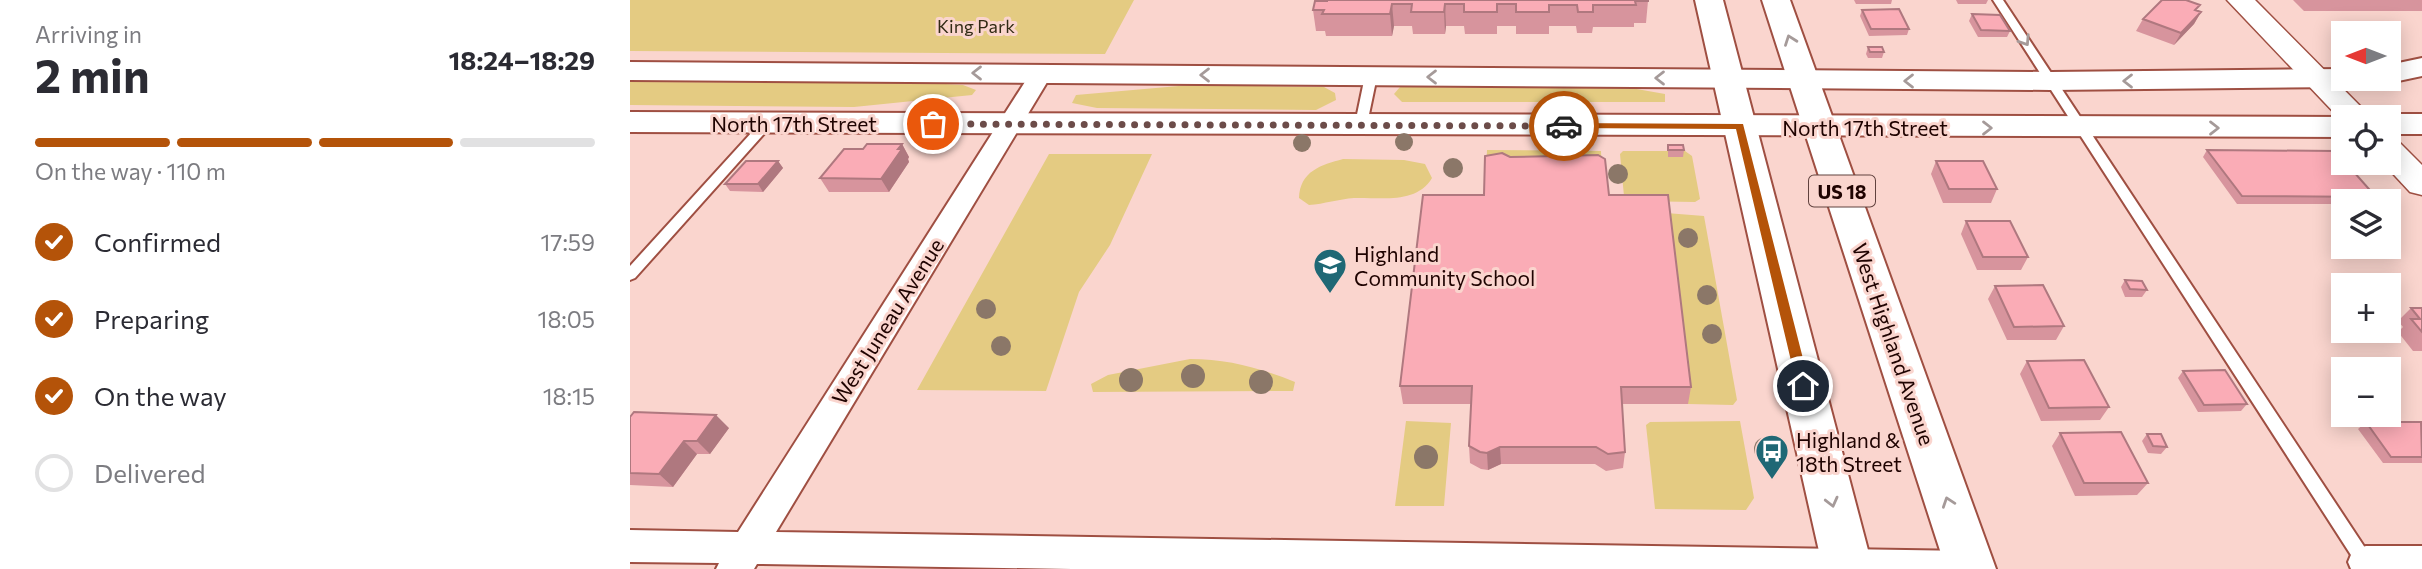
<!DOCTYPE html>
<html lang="en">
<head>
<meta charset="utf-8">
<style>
  :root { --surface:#fff; --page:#f2f2f3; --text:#2b2b33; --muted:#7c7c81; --line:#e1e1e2; --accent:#b45309 }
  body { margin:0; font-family:Commissioner,sans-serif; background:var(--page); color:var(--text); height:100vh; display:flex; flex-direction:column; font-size:26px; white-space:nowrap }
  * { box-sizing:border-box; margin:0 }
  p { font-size:23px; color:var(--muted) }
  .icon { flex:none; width:38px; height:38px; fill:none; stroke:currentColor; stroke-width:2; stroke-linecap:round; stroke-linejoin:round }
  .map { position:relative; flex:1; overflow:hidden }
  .panel { display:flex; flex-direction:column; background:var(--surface); width:630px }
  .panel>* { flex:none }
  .needle { width:46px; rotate:270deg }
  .buttons { position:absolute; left:1701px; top:21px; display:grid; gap:14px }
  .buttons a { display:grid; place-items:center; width:70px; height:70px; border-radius:0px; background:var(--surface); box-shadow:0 4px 18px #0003; font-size:35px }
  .pin { position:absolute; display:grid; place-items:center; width:60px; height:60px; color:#fff; margin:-30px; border:4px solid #fff; border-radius:50%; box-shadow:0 2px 7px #0007 }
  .courier { position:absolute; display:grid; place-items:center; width:70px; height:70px; margin:-35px; border:5px solid #b45309; border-radius:50%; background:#fff; color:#222; box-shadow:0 2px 9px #0007 }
  .head em { font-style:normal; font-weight:700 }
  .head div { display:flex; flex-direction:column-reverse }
  .head { display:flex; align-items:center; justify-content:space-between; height:119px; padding:0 35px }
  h1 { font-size:46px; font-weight:700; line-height:52px }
  .bar { display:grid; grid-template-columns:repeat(4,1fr); gap:10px 7px; align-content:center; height:84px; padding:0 35px }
  .bar i { height:9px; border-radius:5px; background:var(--line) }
  .bar .selected { background:var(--accent) }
  .bar p { grid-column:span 4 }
  ol { padding:0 35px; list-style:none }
  li { display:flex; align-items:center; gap:21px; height:77px }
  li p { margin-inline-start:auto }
  li .icon { padding:7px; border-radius:50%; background:var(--accent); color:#fff; stroke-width:4 }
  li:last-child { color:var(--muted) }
  li i { width:38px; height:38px; border:4px solid var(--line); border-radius:50% }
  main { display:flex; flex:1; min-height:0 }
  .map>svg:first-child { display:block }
</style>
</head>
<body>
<main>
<section class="panel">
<div class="head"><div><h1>2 min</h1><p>Arriving in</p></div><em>18:24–18:29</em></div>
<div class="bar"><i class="selected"></i><i class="selected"></i><i class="selected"></i><i></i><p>On the way · 110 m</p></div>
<ol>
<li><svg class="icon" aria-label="check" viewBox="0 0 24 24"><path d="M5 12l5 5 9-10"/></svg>Confirmed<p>17:59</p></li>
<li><svg class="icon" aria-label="check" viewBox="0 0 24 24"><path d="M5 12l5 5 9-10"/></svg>Preparing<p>18:05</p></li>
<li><svg class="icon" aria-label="check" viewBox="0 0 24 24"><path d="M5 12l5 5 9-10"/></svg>On the way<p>18:15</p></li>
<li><i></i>Delivered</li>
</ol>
</section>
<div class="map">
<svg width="1792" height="569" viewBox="0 0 1792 569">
  <rect width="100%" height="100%" fill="#fad5ce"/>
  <path fill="#e4cb82" d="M 0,0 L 504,0 L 475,54 L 0,51 Z
    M 0,82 L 298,83 L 333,85 L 346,90 L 342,95 L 224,107 L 0,105 Z
    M 560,85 L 694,87 L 705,93 L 706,100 L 686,110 L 467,108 L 442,103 L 446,95 Z
    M 770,87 L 1001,88 L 1035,94 L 1035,102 L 772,102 L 764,94 Z
    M 857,150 L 971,151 L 972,174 L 856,174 Z
    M 993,151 L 1055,151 L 1062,156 L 1070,199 L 1065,202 L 1001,201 L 994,196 L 990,154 Z
    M 419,154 L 522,154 L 480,245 L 449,292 L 416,391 L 287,390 Z
    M 713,159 L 774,160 L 795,164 L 802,178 C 786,205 749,197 724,198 C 709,199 694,204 679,205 L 669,198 C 670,171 691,165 713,159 Z
    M 1036,213 L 1074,216 L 1107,400 L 1103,405 L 1058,404 Z
    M 560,359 C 598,359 630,368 665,382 L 663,391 L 463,392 L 461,384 L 478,375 Z
    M 776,421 L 821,423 L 814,506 L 765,506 Z
    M 1110,421 L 1124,498 L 1116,510 L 1025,509 L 1016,425 L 1020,422 Z"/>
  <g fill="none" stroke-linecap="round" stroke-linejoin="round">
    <defs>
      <path id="service" d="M 1363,0 L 1373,0 L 1749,569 L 1730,569 Z
        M 741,73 L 747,76 L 737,124 L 731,128 L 725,124 L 735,76 Z
        M 137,119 L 143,123 L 141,126 L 5,278 L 0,280 L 0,266 L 133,120 Z"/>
      <path id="minor" d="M 411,67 L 422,74 L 146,532 L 1340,551 L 1353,555 L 1357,569 L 442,569 L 127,564 L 124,569 L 86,569 L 89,563 L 0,562 L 0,530 L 108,532 L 400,74 Z
        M 1736,546 L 1792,546 L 1792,569 L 1721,569 L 1718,562 L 1723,550 Z"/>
      <path id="tertiary" d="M 1597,0 L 1625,0 L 1741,117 L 1713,117 L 1713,122 Z
        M 1759,140 L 1770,143 L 1792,165 L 1792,195 L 1780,192 L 1753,163 L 1759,163 Z"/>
      <path id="secondary" d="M 1792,58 L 1792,76 L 1759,83 L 1747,79 L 1759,79 L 1759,65 Z
        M 0,62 L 1421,72 L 1713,69 L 1713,79 L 1728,79 L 1724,85 L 1713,87 L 1421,90 L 0,80 Z
        M 0,112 L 1713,117 L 1714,117 L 1713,137 L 0,132 Z
        M 1759,114 L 1792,114 L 1792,134 L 1759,134 L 1759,117 L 1747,117 Z"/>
      <path id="primary" d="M 1065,0 L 1093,0 L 1243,569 L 1193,569 Z
        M 1132,0 L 1160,0 L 1366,569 L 1316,569 Z"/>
    </defs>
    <use href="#service" stroke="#9f4f42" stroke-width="4"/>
    <use href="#minor" stroke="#9f4f42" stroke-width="4"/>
    <use href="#tertiary" stroke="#9f4f42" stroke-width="3"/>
    <use href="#secondary" stroke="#9f4f42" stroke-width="4"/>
    <use href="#primary" stroke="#9f4f42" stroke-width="4"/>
    <use href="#service" fill="#fff" fill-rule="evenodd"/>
    <use href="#minor" fill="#fff" fill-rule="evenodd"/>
    <use href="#tertiary" fill="#fff" fill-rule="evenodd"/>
    <use href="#secondary" fill="#fff" fill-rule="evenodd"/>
    <use href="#primary" fill="#fff" fill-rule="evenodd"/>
  </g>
  <g fill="#8b7768">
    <circle cx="774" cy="142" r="9"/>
    <circle cx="672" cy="143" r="9"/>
    <circle cx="823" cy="168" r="10"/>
    <circle cx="988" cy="174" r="10"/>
    <circle cx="1058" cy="238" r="10"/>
    <circle cx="1077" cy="295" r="10"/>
    <circle cx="356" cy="309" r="10"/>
    <circle cx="1082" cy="334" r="10"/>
    <circle cx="371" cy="346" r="10"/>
    <circle cx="563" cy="376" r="12"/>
    <circle cx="501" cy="380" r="12"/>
    <circle cx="631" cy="382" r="12"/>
    <circle cx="1136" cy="449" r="12"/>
    <circle cx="796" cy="457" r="12"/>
  </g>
  <path fill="#d7949d" d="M 692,0 L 1018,0 L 1018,1 L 1016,23 L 1004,23 L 1004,27 L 963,27 L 962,33 L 947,33 L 946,26 L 919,26 L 919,34 L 886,34 L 886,26 L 867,26 L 867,34 L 835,34 L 834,26 L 816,26 L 815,34 L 783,34 L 782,26 L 764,26 L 762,36 L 696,36 L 695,31 L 686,31 L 683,10 L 692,1 Z
    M 1224,0 L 1262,0 L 1261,4 L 1226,4 Z
    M 1326,0 L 1358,0 L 1356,4 L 1328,4 Z
    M 1663,0 L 1792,0 L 1792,11 L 1674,11 Z
    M 1232,10 L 1279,29 L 1277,35 L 1239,36 L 1230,16 Z
    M 1567,10 L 1571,12 L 1564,24 L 1544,45 L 1506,31 L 1513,19 Z
    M 1342,14 L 1380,31 L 1377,37 L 1348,37 L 1339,21 Z
    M 1238,47 L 1254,52 L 1252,58 L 1238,58 L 1236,54 Z
    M 272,144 L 279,157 L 278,159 L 279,162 L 259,192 L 199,192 L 190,178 L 233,149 Z
    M 1038,145 L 1054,150 L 1053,157 L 1038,157 Z
    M 1577,150 L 1746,197 L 1743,201 L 1713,201 L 1713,204 L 1607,204 L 1573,157 Z
    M 880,157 L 979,195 L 1061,387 L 1058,404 L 992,404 L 995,452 L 993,468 L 976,471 L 965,464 L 871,464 L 858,470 L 851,469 L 840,463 L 839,446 L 841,404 L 773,404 L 770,386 L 854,195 Z
    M 148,161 L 153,168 L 133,192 L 100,191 L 95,184 Z
    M 1306,161 L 1367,189 L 1361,203 L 1313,203 L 1301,174 Z
    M 1336,221 L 1398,257 L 1391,270 L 1347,270 L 1331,234 Z
    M 1495,280 L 1517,290 L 1512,297 L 1495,297 L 1491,287 Z
    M 1365,286 L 1434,326 L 1426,340 L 1377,340 L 1358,299 Z
    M 1781,308 L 1792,308 L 1792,351 L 1783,351 L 1768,332 L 1773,327 L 1768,321 Z
    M 1397,361 L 1479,407 L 1470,420 L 1411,421 L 1390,374 Z
    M 1553,371 L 1617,404 L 1611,411 L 1568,412 L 1548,378 Z
    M 0,417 L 99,428 L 80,454 L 67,454 L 43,487 L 0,485 Z
    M 1736,422 L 1792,423 L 1792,463 L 1753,463 L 1728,429 Z
    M 1430,433 L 1518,483 L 1507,495 L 1445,496 L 1422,446 Z
    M 1517,434 L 1537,447 L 1531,454 L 1518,453 L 1512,441 Z"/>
  <path fill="#af787f" d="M 762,4 L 764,26 L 762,36 L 760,14 Z
    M 815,4 L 816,26 L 815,34 L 814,12 Z
    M 1571,12 L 1564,24 L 1544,45 L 1551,33 Z
    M 272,144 L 279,157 L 278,159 L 279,162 L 259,192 L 251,179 Z
    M 148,161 L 153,168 L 133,192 L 128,184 Z
    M 86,415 L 99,428 L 80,454 L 67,441 Z
    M 54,441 L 67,454 L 43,487 L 29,474 Z
    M 870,447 L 871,464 L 858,470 L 857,453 Z"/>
  <path fill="#faacb6" stroke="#af787f" stroke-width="2" d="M 697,0 L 1018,0 L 1018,1 L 1005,1 L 1006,5 L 963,5 L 963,12 L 948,12 L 947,5 L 919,5 L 919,12 L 886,12 L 886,4 L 867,4 L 867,12 L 834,12 L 834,4 L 815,4 L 814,12 L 781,12 L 782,4 L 762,4 L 760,14 L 692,14 L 694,10 L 683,10 L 685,1 L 697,1 Z
    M 1532,0 L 1556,0 L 1570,5 L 1565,10 L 1571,12 L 1551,33 L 1513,19 Z
    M 1269,9 L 1279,29 L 1241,29 L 1232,10 Z
    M 1342,14 L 1370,15 L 1380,31 L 1351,30 Z
    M 1238,47 L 1252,47 L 1254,52 L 1240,52 Z
    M 237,144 L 272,144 L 268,149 L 272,149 L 251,179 L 190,178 L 214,149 L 233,149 Z
    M 1038,145 L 1053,145 L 1054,150 L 1038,150 Z
    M 1577,150 L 1705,151 L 1713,160 L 1713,163 L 1716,163 L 1746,197 L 1612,196 Z
    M 872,153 L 880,157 L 968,155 L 975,159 L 979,195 L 1038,195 L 1061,387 L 991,387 L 995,452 L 978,454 L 966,447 L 870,447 L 857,453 L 850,452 L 839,446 L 842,386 L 770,386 L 793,195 L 854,195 L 855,156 Z
    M 116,161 L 148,161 L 128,184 L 95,184 Z
    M 1306,161 L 1353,161 L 1367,189 L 1319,189 Z
    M 1336,221 L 1380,221 L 1398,257 L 1353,257 Z
    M 1495,280 L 1512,281 L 1517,290 L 1500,289 Z
    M 1413,285 L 1434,326 L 1384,327 L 1365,286 Z
    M 1781,308 L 1792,308 L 1792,332 L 1781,319 L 1790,319 Z
    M 1454,360 L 1479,407 L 1419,408 L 1397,361 Z
    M 1595,370 L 1617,404 L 1574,405 L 1553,371 Z
    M 4,412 L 86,415 L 67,441 L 54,441 L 29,474 L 0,473 L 0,417 Z
    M 1736,422 L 1791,422 L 1792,457 L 1761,457 Z
    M 1491,432 L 1518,483 L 1454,483 L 1430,433 Z
    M 1517,434 L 1531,434 L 1537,447 L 1523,446 Z"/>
  <defs><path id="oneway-chevron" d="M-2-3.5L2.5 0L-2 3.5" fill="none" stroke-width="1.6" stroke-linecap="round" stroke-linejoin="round" transform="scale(1.75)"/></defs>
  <g stroke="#a59a99">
    <use href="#oneway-chevron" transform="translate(1160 40) rotate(-110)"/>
    <use href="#oneway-chevron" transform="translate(1395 41) rotate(57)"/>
    <use href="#oneway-chevron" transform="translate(347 73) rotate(-180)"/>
    <use href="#oneway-chevron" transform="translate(575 75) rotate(-180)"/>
    <use href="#oneway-chevron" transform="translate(802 77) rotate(-180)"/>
    <use href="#oneway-chevron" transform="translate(1030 78) rotate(-180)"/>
    <use href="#oneway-chevron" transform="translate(1279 81) rotate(-180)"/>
    <use href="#oneway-chevron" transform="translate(1498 81) rotate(180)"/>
    <use href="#oneway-chevron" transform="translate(1357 128)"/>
    <use href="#oneway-chevron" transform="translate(1584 128)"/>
    <use href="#oneway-chevron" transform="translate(1202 502) rotate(76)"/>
    <use href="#oneway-chevron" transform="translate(1318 502) rotate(-109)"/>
  </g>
  <path fill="#b45309" d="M 931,123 L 1113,124 L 1180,386 L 1178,390 L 1173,391 L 1167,386 L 1106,129 L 934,128 Z"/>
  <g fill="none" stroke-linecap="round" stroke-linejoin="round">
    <path stroke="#6c4c49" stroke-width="7" stroke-dasharray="0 12.6" d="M 303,124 L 934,126"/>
  </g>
  <defs>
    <symbol id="school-pin" viewBox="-11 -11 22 30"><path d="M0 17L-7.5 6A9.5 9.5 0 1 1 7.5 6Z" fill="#1f6875" stroke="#fad5ce"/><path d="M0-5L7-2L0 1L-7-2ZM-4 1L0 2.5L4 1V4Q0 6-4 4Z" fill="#fff"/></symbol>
    <symbol id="bus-pin" viewBox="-11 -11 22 30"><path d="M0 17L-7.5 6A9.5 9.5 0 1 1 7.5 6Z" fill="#1f6875" stroke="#fad5ce"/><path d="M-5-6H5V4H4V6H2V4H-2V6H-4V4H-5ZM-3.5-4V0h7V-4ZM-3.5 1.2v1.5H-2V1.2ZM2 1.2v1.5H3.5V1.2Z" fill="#fff"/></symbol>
  </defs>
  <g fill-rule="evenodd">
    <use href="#school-pin" x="681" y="246" width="38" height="52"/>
    <use href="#bus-pin" x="1123" y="432" width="38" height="52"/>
  </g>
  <g text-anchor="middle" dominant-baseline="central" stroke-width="6" stroke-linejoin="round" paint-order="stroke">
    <g font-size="18" fill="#312a14" stroke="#fad5ce">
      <text x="346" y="26">King Park</text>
    </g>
    <rect fill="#fad5ce" stroke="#61423e" stroke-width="2" x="1179" y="175.5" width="66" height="31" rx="5"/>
    <g font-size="19" font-weight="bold" fill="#1f0301">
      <text x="1212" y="191">US 18</text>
    </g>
    <g font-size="21" fill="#1f0301" stroke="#fad5ce">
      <text x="164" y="123">North 17th Street</text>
      <text x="1235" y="127">North 17th Street</text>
      <text transform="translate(257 321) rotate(-58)">West Juneau Avenue</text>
      <text transform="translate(1264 344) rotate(71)">West Highland Avenue</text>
    </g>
    <g font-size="21" fill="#1f0301" stroke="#fad5ce" text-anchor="start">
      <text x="724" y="253">Highland<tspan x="724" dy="24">Community School</tspan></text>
      <text x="1166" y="439">Highland &amp;<tspan x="1166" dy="24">18th Street</tspan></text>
    </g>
  </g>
</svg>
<div class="buttons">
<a><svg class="needle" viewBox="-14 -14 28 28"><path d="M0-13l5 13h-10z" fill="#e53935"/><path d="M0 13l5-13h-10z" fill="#7c7c81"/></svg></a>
<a><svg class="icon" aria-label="locate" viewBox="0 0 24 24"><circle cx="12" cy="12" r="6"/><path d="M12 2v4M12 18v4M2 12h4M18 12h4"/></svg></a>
<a><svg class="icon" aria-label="layers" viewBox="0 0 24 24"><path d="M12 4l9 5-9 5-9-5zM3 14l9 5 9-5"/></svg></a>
<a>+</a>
<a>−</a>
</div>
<div class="pin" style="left:303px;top:124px;background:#ea580c"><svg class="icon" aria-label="bag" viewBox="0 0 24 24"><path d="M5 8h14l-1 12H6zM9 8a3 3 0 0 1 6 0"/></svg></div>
<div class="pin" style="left:1173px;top:386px;background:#1f2937"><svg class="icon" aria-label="home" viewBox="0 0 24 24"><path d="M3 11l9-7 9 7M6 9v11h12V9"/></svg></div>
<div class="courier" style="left:934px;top:126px"><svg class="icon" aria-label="car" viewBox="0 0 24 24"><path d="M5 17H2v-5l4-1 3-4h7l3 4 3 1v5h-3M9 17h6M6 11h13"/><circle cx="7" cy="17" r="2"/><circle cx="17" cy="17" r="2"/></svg></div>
</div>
</main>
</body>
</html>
